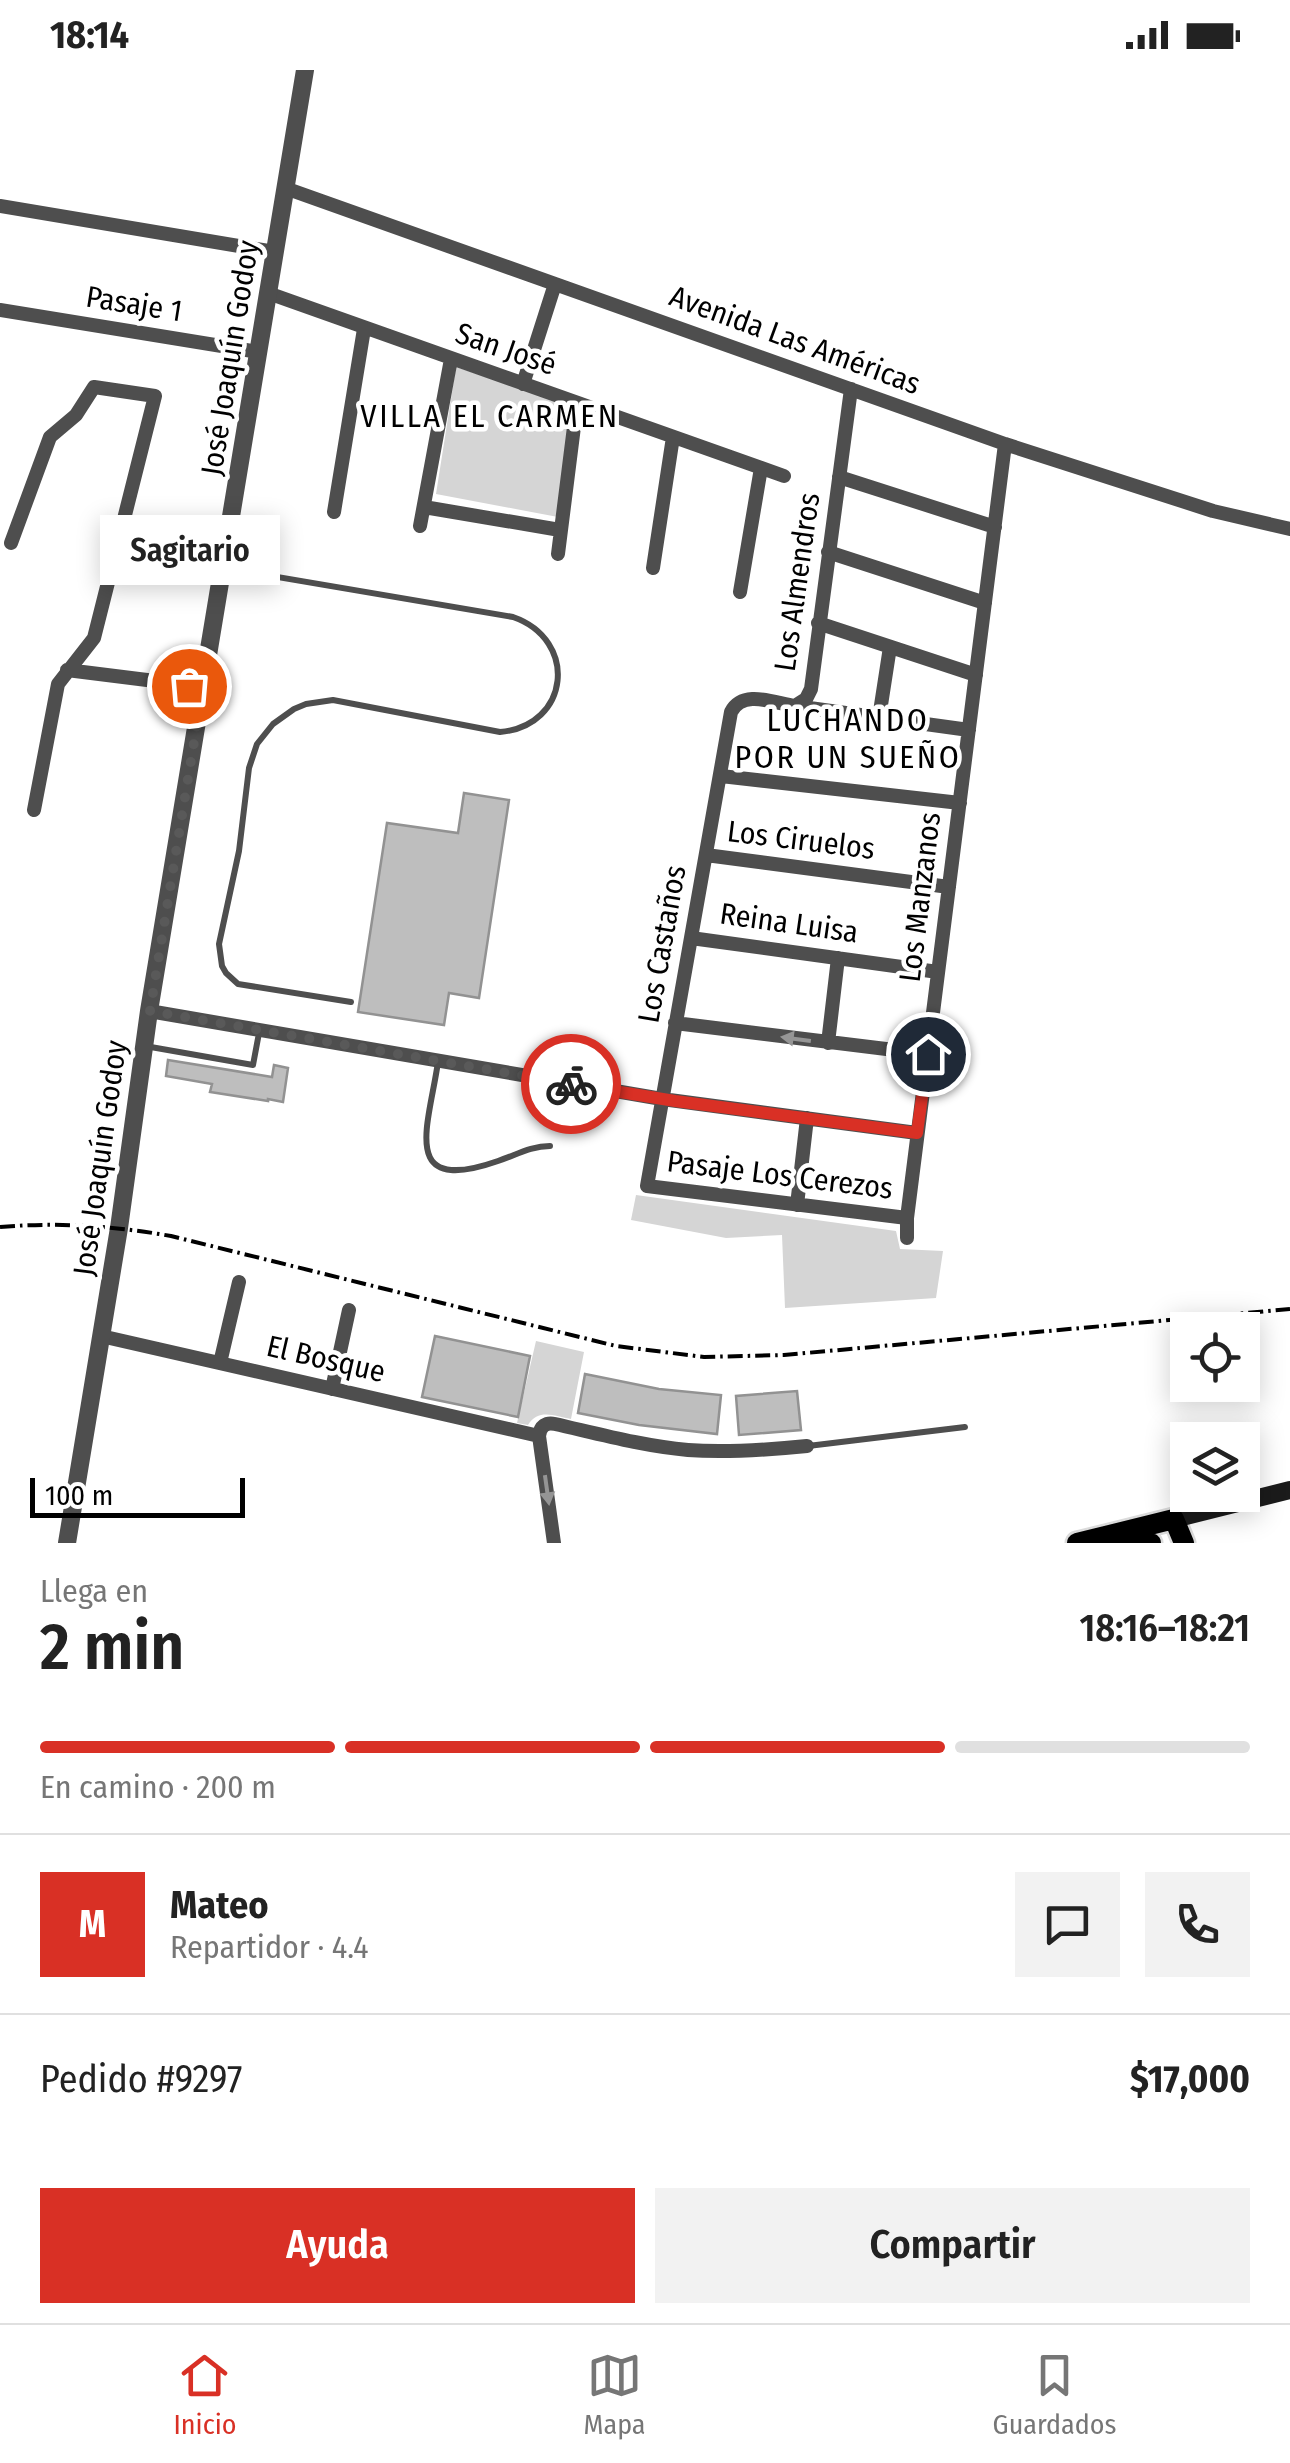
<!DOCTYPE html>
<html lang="es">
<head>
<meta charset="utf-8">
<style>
  :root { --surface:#fff; --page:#f2f2f2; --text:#222; --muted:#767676; --line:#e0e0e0; --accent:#d93025 }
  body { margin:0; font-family:"Fira Sans Condensed",sans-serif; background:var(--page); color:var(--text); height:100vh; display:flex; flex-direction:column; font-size:38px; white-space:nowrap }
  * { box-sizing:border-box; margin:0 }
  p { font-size:32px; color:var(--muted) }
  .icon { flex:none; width:55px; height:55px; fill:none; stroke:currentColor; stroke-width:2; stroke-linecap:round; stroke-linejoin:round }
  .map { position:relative; height:1473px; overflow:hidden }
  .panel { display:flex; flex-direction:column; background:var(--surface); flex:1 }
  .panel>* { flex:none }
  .fabs { position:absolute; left:1170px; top:1242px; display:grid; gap:20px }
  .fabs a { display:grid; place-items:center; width:90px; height:90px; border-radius:0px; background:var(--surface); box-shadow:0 5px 25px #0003; font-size:50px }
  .scale { position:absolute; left:30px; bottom:25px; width:215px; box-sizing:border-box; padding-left:10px; border:5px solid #000; border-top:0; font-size:28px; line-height:35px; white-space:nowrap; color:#000; -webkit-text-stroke:8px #fff; paint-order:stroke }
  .pin { position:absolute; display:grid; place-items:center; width:85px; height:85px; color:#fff; margin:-42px; border:5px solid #fff; border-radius:50%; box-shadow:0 2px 10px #0007 }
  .courier { position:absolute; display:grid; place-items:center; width:100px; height:100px; margin:-50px; border:8px solid #d93025; border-radius:50%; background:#fff; color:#222; box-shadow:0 2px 12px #0007 }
  .bubble { position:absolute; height:70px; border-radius:0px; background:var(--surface); box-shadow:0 5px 25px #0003; font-size:32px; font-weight:600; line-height:70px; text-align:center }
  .overview em { font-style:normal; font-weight:600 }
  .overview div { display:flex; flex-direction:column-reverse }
  .overview { display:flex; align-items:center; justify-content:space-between; height:170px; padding:0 40px }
  h1 { font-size:65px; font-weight:600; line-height:75px }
  .bar { display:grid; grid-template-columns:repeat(4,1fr); gap:15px 10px; align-content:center; height:120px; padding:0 40px }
  .bar i { height:12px; border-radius:8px; background:var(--line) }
  .bar .current { background:var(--accent) }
  .bar p { grid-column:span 4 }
  .line { display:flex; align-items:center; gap:25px; padding:0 40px; border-top:2px solid var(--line) }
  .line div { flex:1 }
  .round { display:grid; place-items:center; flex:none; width:105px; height:105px; border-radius:0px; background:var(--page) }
  .primary-button { display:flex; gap:20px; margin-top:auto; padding:20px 40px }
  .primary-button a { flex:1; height:115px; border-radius:0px; background:var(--accent); color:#fff; font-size:40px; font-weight:600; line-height:115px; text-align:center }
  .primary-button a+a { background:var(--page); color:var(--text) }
  .status { display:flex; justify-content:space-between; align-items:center; height:70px; padding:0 50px; background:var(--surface); direction:ltr }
  .status svg { height:28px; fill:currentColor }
  .tab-bar { display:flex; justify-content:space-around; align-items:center; height:140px; border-top:2px solid var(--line); background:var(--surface); font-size:28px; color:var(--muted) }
  .tab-bar a { display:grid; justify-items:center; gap:5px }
  .tab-bar .current { color:var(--accent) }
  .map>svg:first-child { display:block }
</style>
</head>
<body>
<div class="status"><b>18:14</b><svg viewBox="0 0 49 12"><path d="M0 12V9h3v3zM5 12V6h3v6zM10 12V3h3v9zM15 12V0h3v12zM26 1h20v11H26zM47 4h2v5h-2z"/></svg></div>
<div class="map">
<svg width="1290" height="1473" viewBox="0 0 1290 1473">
  <rect width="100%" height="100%" fill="#fff"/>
  <path fill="#d5d5d5" d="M 456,297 L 576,337 L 558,447 L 436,424 Z
    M 636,1125 L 896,1161 L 900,1179 L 943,1181 L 936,1228 L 785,1238 L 782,1165 L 726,1168 L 631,1150 Z
    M 536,1271 L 584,1282 L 571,1349 C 555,1346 538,1338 528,1355 L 517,1353 Z"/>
  <path fill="#bebebe" stroke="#929292" stroke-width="2.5" d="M 464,723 L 509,730 L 479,928 L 449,923 L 444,955 L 358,942 L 387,753 L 458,763 Z
    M 168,990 L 272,1007 L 274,995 L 288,998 L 283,1032 L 268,1029 L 268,1031 L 210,1022 L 212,1014 L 166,1006 Z
    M 435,1266 L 530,1286 L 518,1347 L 422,1327 Z
    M 585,1304 L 659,1319 L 721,1325 L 717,1364 L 639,1355 L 578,1343 Z
    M 797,1321 L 801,1360 L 739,1365 L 736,1326 Z"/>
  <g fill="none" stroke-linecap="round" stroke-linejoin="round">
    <defs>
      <path id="primary" d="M 1119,1465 L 1151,1473
        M 1077,1473 L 1174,1449 L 1184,1473"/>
    </defs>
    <use href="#primary" stroke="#dbdbdb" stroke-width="25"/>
    <path stroke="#4e4e4e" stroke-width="6" d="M 225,498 L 513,547 C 579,570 570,656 500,662 L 333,630 L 306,634 L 294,639 L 273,654 L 257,674 L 249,698 L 239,781 L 219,874 L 222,896 L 226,903 L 238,914 L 351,932
      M 145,976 L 253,995 L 259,963
      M 438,992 C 429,1055 398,1126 498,1091 C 516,1085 531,1076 550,1076
      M 808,1376 L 965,1357"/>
    <path stroke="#4e4e4e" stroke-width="14" d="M 285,118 L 1005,374 L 1213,441 L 1290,459
      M 0,136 L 275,182
      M 268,223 L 784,406
      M 0,240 L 258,282
      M 523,314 L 555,214
      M 851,319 L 811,619 L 806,629 L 795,636 C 774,633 743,619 731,642 L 647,1116 L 907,1148
      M 839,407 L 995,457
      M 424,437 L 560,460
      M 334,442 L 364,259
      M 420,456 L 451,289
      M 11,473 L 50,367 L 76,345 L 94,317 L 155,326 L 94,568 L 58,614 L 34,740
      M 828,482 L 985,533
      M 558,484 L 577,333
      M 653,498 L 673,367
      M 740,522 L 761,398
      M 818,553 L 976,605
      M 67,600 L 203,617
      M 795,636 L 969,660
      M 879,648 L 890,577
      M 721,706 L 960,733
      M 706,785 L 949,817
      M 691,868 L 938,902
      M 149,941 L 662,1029 L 917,1063
      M 675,953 L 927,984
      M 828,973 L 838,888
      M 797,1135 L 807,1048
      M 907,1168 L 907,1148 L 1005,374
      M 101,1266 L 539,1366
      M 220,1293 L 239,1212
      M 332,1319 L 349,1240
      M 554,1473 L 539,1366 C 540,1356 546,1352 555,1354 C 599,1364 643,1376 688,1380 C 727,1383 767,1380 807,1376"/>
    <path stroke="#4e4e4e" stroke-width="18" d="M 67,1473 L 119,1158 L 149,941 L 305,0"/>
    <path stroke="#1b1b1b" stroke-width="18" d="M 1174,1449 L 1290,1420"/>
    <use href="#primary" stroke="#000" stroke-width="20"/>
    <path stroke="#000" stroke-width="4" stroke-dasharray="15 5 2.5 5" stroke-linecap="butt" d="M 0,1157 C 58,1152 114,1156 171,1166 L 616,1276 L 704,1287 L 784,1285 L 1290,1239"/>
  </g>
  <defs><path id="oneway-solid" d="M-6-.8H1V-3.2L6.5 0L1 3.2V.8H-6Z" transform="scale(2.5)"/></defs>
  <g fill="#959595">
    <use href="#oneway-solid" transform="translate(796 969) rotate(-172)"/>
    <use href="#oneway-solid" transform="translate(547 1420) rotate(82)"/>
  </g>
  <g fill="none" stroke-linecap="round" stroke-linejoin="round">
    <path stroke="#595959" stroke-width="10" stroke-dasharray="0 18" d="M 189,616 L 203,617 L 150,941 L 571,1014"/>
    <path stroke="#d93025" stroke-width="12" d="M 571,1014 L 675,1031 L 917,1063 L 928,984"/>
  </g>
  <g text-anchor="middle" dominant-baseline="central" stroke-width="9" stroke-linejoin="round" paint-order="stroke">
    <g font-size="30" fill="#000" stroke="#fff">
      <text transform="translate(134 234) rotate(9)">Pasaje 1</text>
      <text transform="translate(795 270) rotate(20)">Avenida Las Américas</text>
      <text transform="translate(506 279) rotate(19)">San José</text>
      <text transform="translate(230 288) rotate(-81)">José Joaquín Godoy</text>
      <text transform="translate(797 512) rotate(-82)">Los Almendros</text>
      <text transform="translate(801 770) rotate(7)">Los Ciruelos</text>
      <text transform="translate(920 827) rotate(-83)">Los Manzanos</text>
      <text transform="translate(789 853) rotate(8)">Reina Luisa</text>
      <text transform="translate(662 874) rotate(-80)">Los Castaños</text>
      <text transform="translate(100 1088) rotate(-82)">José Joaquín Godoy</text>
      <text transform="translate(780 1105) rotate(7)">Pasaje Los Cerezos</text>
      <text transform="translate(326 1289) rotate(13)">El Bosque</text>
    </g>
    <g font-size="32" letter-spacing="2.5" fill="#000" stroke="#fff">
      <text x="490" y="346">VILLA EL CARMEN</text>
      <text x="848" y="650">LUCHANDO<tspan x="848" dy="37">POR UN SUEÑO</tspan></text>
    </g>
  </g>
</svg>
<div class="fabs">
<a><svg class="icon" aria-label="locate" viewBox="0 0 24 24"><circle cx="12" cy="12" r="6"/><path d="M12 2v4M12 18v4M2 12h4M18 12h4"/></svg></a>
<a><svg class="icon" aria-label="layers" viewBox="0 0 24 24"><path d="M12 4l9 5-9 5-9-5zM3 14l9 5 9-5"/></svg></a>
</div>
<div class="scale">100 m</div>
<div class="pin" style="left:189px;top:616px;background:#ea580c"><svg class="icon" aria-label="bag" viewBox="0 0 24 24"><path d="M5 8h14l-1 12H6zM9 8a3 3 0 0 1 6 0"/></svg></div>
<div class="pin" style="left:928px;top:984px;background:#1f2937"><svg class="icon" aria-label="home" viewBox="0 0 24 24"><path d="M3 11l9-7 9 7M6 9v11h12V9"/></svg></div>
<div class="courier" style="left:571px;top:1014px"><svg class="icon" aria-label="bike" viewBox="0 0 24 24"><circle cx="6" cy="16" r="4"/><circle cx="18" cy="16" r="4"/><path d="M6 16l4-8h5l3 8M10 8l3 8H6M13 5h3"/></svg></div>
<div class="bubble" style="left:100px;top:445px;width:180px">Sagitario</div>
</div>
<section class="panel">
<div class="overview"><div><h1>2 min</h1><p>Llega en</p></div><em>18:16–18:21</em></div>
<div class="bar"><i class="current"></i><i class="current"></i><i class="current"></i><i></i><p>En camino · 200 m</p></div>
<div class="line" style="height:180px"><b class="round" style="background:var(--accent);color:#fff">M</b><div><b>Mateo</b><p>Repartidor · 4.4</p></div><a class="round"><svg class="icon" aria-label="chat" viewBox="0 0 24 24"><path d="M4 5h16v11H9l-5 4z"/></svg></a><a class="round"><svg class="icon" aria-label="phone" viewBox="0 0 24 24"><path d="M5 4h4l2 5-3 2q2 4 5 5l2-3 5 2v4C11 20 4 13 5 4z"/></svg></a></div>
<div class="line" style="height:130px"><div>Pedido #9297</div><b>$17,000</b></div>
<div class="primary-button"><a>Ayuda</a><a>Compartir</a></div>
</section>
<nav class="tab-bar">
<a class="current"><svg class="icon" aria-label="home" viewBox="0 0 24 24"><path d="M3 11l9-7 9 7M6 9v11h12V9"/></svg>Inicio</a>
<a><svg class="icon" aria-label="map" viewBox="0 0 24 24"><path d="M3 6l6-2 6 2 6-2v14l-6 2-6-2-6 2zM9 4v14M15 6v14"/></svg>Mapa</a>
<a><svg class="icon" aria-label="saved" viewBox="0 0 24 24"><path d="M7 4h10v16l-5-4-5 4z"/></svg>Guardados</a>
</nav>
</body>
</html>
